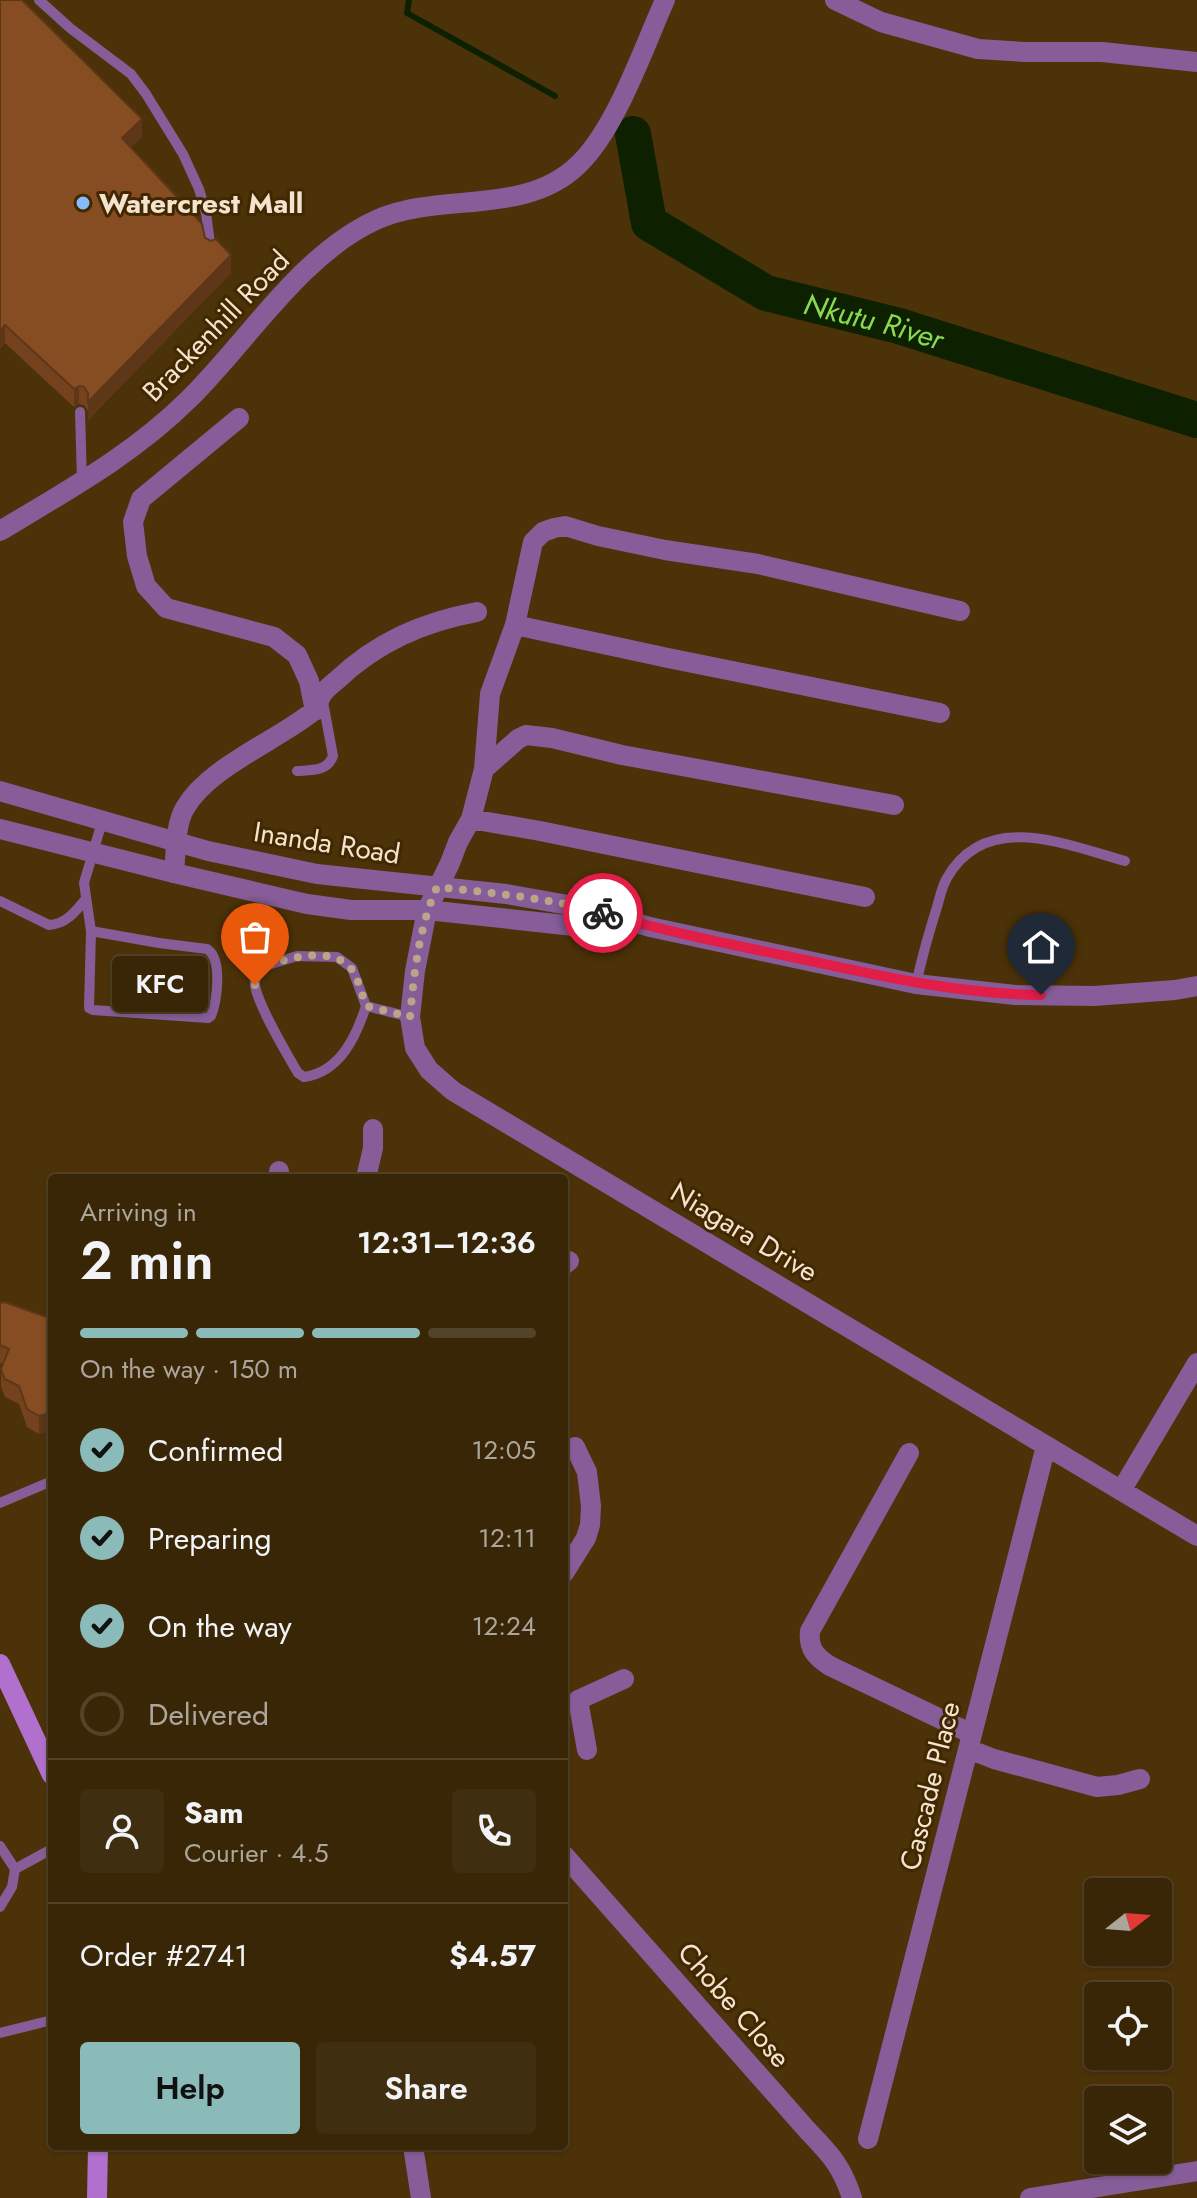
<!DOCTYPE html>
<html lang="en">
<head>
<meta charset="utf-8">
<style>
  :root { --surface:#392606; --page:#402e10; --text:#f1f3f6; --muted:#aba59b; --line:#534328; --accent:#8bbbb9 }
  body { margin:0; font-family:Jost,sans-serif; background:var(--page); color:var(--text); height:100vh; display:flex; flex-direction:column; font-size:30px; white-space:nowrap }
  * { box-sizing:border-box; margin:0 }
  p { font-size:26px; color:var(--muted) }
  .icon { flex:none; width:44px; height:44px; fill:none; stroke:currentColor; stroke-width:2; stroke-linecap:round; stroke-linejoin:round }
  .map { position:relative; flex:1; overflow:hidden }
  .panel { position:absolute; left:48px; top:1174px; width:520px; height:976px; display:flex; flex-direction:column; background:var(--surface); border-radius:8px; box-shadow:0 2px 6px #0004,0 0 0 2px var(--line) }
  .panel>* { flex:none }
  .needle { width:52px; rotate:73deg }
  .controls { position:absolute; left:1084px; top:1878px; display:grid; gap:16px }
  .controls a { display:grid; place-items:center; width:88px; height:88px; border-radius:8px; background:var(--surface); box-shadow:0 2px 6px #0004,0 0 0 2px var(--line); font-size:40px }
  .pin { position:absolute; display:grid; place-items:center; width:68px; height:68px; color:#fff; margin:-82px -34px; border-radius:50% 50% 50% 0; rotate:-45deg; box-shadow:0 0 8px #0007 }
  .pin .icon { rotate:45deg }
  .courier { position:absolute; display:grid; place-items:center; width:80px; height:80px; margin:-40px; border:6px solid #e11d48; border-radius:50%; background:#fff; color:#222; box-shadow:0 2px 10px #0007 }
  .bubble { position:absolute; height:56px; border-radius:8px; background:var(--surface); box-shadow:0 2px 6px #0004,0 0 0 2px var(--line); font-size:26px; font-weight:600; line-height:56px; text-align:center }
  .headline em { font-style:normal; font-weight:600 }
  .headline div { display:flex; flex-direction:column-reverse }
  .headline { display:flex; align-items:center; justify-content:space-between; height:136px; padding:0 32px }
  h1 { font-size:52px; font-weight:600; line-height:60px }
  .bar { display:grid; grid-template-columns:repeat(4,1fr); gap:12px 8px; align-content:center; height:96px; padding:0 32px }
  .bar i { height:10px; border-radius:6px; background:var(--line) }
  .bar .current { background:var(--accent) }
  .bar p { grid-column:span 4 }
  .line { display:flex; align-items:center; gap:20px; padding:0 32px; border-top:2px solid var(--line) }
  .line div { flex:1 }
  .round { display:grid; place-items:center; flex:none; width:84px; height:84px; border-radius:8px; background:var(--page) }
  ol { padding:0 32px; list-style:none }
  li { display:flex; align-items:center; gap:24px; height:88px }
  li p { margin-inline-start:auto }
  li .icon { padding:8px; border-radius:50%; background:var(--accent); color:#111; stroke-width:4 }
  li:last-child { color:var(--muted) }
  li i { width:44px; height:44px; border:4px solid var(--line); border-radius:50% }
  .cta { display:flex; gap:16px; margin-top:auto; padding:16px 32px }
  .cta a { flex:1; height:92px; border-radius:8px; background:var(--accent); color:#111; font-size:32px; font-weight:600; line-height:92px; text-align:center }
  .cta a+a { background:var(--page); color:var(--text) }
  .map>svg:first-child { display:block }
</style>
</head>
<body>
<div class="map">
<svg width="1197" height="2198" viewBox="0 0 1197 2198">
  <rect width="100%" height="100%" fill="#4c3208"/>
  <g fill="none" stroke-linecap="round" stroke-linejoin="round">
    <path stroke="#0d2100" stroke-width="6" d="M 409,0 L 407,13 L 555,96"/>
    <path stroke="#0d2100" stroke-width="36" id="s1" d="M 633,134 L 649,223 L 766,293 L 899,326 L 1197,420"/>
    <path stroke="#865d98" stroke-width="10" d="M 39,0 L 70,28 L 131,74 L 146,94 L 183,154 L 199,189 L 206,213 L 211,251
      M 80,412 L 82,481
      M 297,771 C 311,770 327,772 333,756 L 323,702
      M 0,901 L 49,925 C 66,924 75,912 85,900
      M 91,931 L 159,943 L 207,949 C 223,959 217,1001 211,1016 L 208,1018 L 93,1010 L 89,1008 L 91,931 L 84,883 L 102,822
      M 297,956 L 337,957 L 352,968 L 366,1006 C 356,1037 340,1072 304,1077 L 298,1073 C 287,1054 258,1006 255,985 C 254,979 258,973 261,967 Z
      M 916,984 C 922,958 929,932 937,907 C 940,897 942,886 947,878 C 986,809 1067,845 1125,861
      M 366,1006 L 410,1017
      M 0,1503 L 52,1481
      M 0,1846 L 15,1869 L 12,1887 L 0,1907
      M 15,1869 L 52,1849
      M 0,2033 L 52,2020"/>
    <path stroke="#865d98" stroke-width="20" d="M 835,0 L 881,22 L 978,49 L 1025,52 L 1102,52 L 1197,62
      M 239,418 L 141,499 L 133,522 L 137,556 L 146,586 L 166,608 L 274,637 L 297,655 L 309,681 L 315,711
      M 960,611 L 758,564 L 665,550 L 598,536 L 565,526 L 554,528 L 543,532 L 533,542 L 515,625 L 490,694 L 484,769 L 471,819 L 458,842 L 450,863 L 427,910 L 415,971 L 410,1017 L 415,1048 L 429,1070 L 453,1091 L 1197,1536
      M 515,625 L 668,658 L 940,713
      M 484,769 L 518,739 L 526,735 L 552,738 L 622,755 L 894,805
      M 471,819 L 540,831 L 865,897
      M 174,873 C 176,854 175,824 185,808 C 208,768 274,742 311,713 C 318,708 318,700 323,693 C 327,688 332,684 337,680 C 377,642 423,622 477,612
      M 279,1178 L 279,1171
      M 366,1178 L 373,1148 L 373,1129
      M 564,1265 L 569,1261
      M 909,1453 L 810,1631 C 808,1649 816,1657 830,1666 L 972,1734
      M 1121,1491 L 1197,1363
      M 564,1573 L 586,1538 L 590,1525 L 591,1506 L 587,1472 L 575,1447
      M 968,1749 L 994,1759 L 1097,1787 L 1118,1785 L 1140,1779
      M 587,1750 L 578,1700 L 624,1679
      M 564,1855 L 808,2131 C 830,2154 842,2166 852,2198
      M 868,2139 L 1046,1446
      M 413,2146 L 421,2198
      M 1030,2198 L 1197,2171"/>
    <path stroke="#865d98" stroke-width="20" d="M 0,531 C 66,491 134,454 189,399 C 247,342 301,254 376,220 C 440,191 524,217 578,165 C 616,129 643,49 665,0
      M 0,791 L 208,851 L 317,874 L 506,894 L 585,908 L 650,927 L 916,984 L 1015,995 L 1094,996 L 1175,990 L 1197,986
      M 0,829 L 174,873 L 307,904 L 351,910 L 427,910 L 574,926 L 626,927"/>
    <path stroke="#b170cd" stroke-width="20" d="M 0,1664 L 52,1775
      M 97,2198 L 98,2146"/>
  </g>
  <path fill="#74421d" d="M 0,0 L 142,137 L 131,147 L 205,238 L 231,273 L 88,420 L 88,411 L 84,405 L 79,404 L 74,407 L 5,343 Z
    M 0,1303 L 52,1319 L 39,1434 L 27,1427 L 19,1404 L 5,1397 L 1,1387 L 1,1369 L 3,1364 L 0,1363 Z"/>
  <path fill="#5e3618" d="M 142,119 L 142,137 L 122,156 L 122,138 Z
    M 231,255 L 231,273 L 88,420 L 88,402 Z
    M 5,325 L 5,343 L 0,349 L 0,331 Z
    M 79,386 L 79,404 L 74,407 L 74,389 Z
    M 52,1412 L 52,1430 L 39,1434 L 39,1416 Z"/>
  <path fill="#874d22" stroke="#5e3618" stroke-width="2" d="M 0,0 L 22,0 L 142,119 L 122,138 L 202,224 L 205,238 L 211,241 L 216,239 L 231,255 L 88,402 L 88,393 L 84,387 L 79,386 L 74,389 L 5,325 L 0,331 Z
    M 4,1302 L 52,1319 L 52,1412 L 39,1416 L 27,1409 L 19,1386 L 5,1379 L 1,1369 L 9,1349 L 0,1345 L 0,1303 Z"/>
  <g fill="none" stroke-linecap="round" stroke-linejoin="round">
    <path stroke="#b9a689" stroke-width="8" stroke-dasharray="0 14.4" d="M 255,985 L 256,975 L 261,967 C 285,959 334,944 352,970 C 359,980 362,995 366,1006 L 410,1017 C 414,973 419,927 437,887 C 492,893 549,898 603,913"/>
    <path stroke="#e11d48" stroke-width="10" d="M 603,913 C 670,933 738,946 806,960 C 884,977 961,994 1041,995"/>
  </g>
  <circle fill="#88bbfc" stroke="#412800" stroke-width="3" cx="83" cy="203" r="8"/>
  <g text-anchor="middle" dominant-baseline="central" stroke-width="6" stroke-linejoin="round" paint-order="stroke">
    <g font-size="28" font-weight="bold" fill="#f4e4cf" stroke="#412800" text-anchor="start">
      <text x="99" y="203">Watercrest Mall</text>
    </g>
    <g font-size="28" fill="#f4e4cf" stroke="#412800">
      <text transform="translate(216 326) rotate(-46)">Brackenhill Road</text>
      <text transform="translate(327 843) rotate(9)">Inanda Road</text>
      <text transform="translate(744 1232) rotate(31)">Niagara Drive</text>
      <text transform="translate(930 1786) rotate(-76)">Cascade Place</text>
      <text transform="translate(734 2005) rotate(49)">Chobe Close</text>
    </g>
    <g font-size="30" font-style="italic" fill="#88da50" stroke="#412800">
      <text stroke="none"><textPath href="#s1" startOffset="338">Nkutu River</textPath></text>
    </g>
  </g>
</svg>
<div class="controls">
<a><svg class="needle" viewBox="-14 -14 28 28"><path d="M0-13l5 13h-10z" fill="#e53935"/><path d="M0 13l5-13h-10z" fill="#aba59b"/></svg></a>
<a><svg class="icon" aria-label="locate" viewBox="0 0 24 24"><circle cx="12" cy="12" r="6"/><path d="M12 2v4M12 18v4M2 12h4M18 12h4"/></svg></a>
<a><svg class="icon" aria-label="layers" viewBox="0 0 24 24"><path d="M12 4l9 5-9 5-9-5zM3 14l9 5 9-5"/></svg></a>
</div>
<div class="pin" style="left:255px;top:985px;background:#ea580c"><svg class="icon" aria-label="bag" viewBox="0 0 24 24"><path d="M5 8h14l-1 12H6zM9 8a3 3 0 0 1 6 0"/></svg></div>
<div class="pin" style="left:1041px;top:995px;background:#1f2937"><svg class="icon" aria-label="home" viewBox="0 0 24 24"><path d="M3 11l9-7 9 7M6 9v11h12V9"/></svg></div>
<div class="courier" style="left:603px;top:913px"><svg class="icon" aria-label="bike" viewBox="0 0 24 24"><circle cx="6" cy="16" r="4"/><circle cx="18" cy="16" r="4"/><path d="M6 16l4-8h5l3 8M10 8l3 8H6M13 5h3"/></svg></div>
<div class="bubble" style="left:112px;top:956px;width:96px">KFC</div>
<section class="panel">
<div class="headline"><div><h1>2 min</h1><p>Arriving in</p></div><em>12:31–12:36</em></div>
<div class="bar"><i class="current"></i><i class="current"></i><i class="current"></i><i></i><p>On the way · 150 m</p></div>
<ol>
<li><svg class="icon" aria-label="check" viewBox="0 0 24 24"><path d="M5 12l5 5 9-10"/></svg>Confirmed<p>12:05</p></li>
<li><svg class="icon" aria-label="check" viewBox="0 0 24 24"><path d="M5 12l5 5 9-10"/></svg>Preparing<p>12:11</p></li>
<li><svg class="icon" aria-label="check" viewBox="0 0 24 24"><path d="M5 12l5 5 9-10"/></svg>On the way<p>12:24</p></li>
<li><i></i>Delivered</li>
</ol>
<div class="line" style="height:144px"><a class="round"><svg class="icon" aria-label="person" viewBox="0 0 24 24"><circle cx="12" cy="8" r="4"/><path d="M4 21q1-7 8-7t8 7"/></svg></a><div><b>Sam</b><p>Courier · 4.5</p></div><a class="round"><svg class="icon" aria-label="phone" viewBox="0 0 24 24"><path d="M5 4h4l2 5-3 2q2 4 5 5l2-3 5 2v4C11 20 4 13 5 4z"/></svg></a></div>
<div class="line" style="height:104px"><div>Order #2741</div><b>$4.57</b></div>
<div class="cta"><a>Help</a><a>Share</a></div>
</section>
</div>
</body>
</html>
